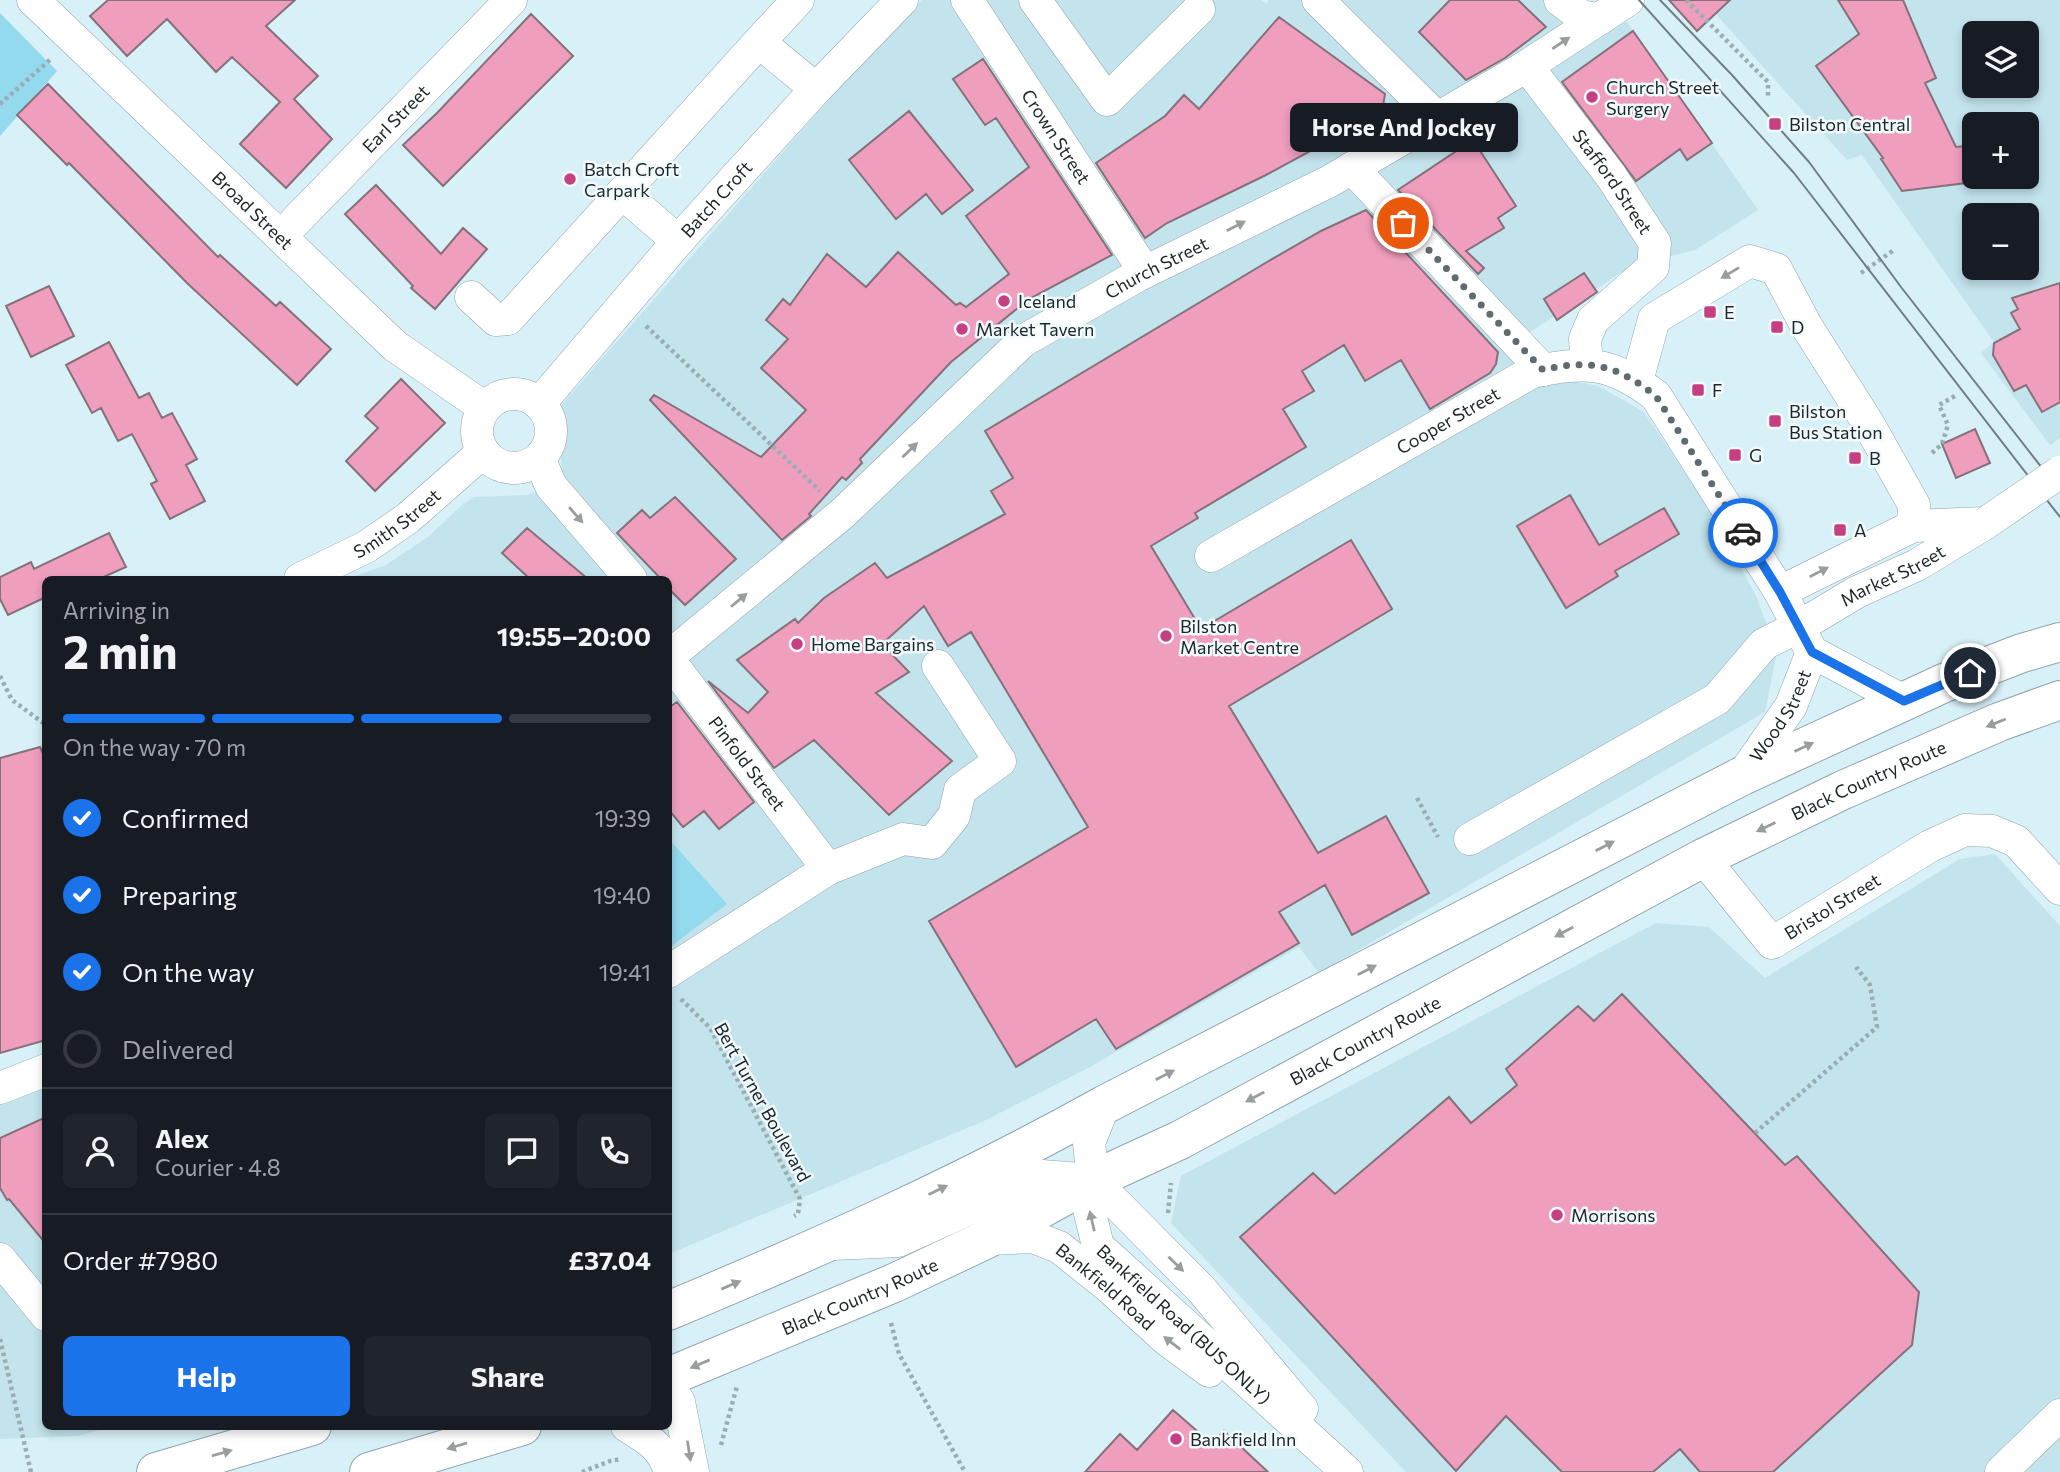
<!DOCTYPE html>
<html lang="en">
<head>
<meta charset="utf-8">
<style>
  :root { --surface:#171b24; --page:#20242c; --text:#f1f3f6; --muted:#9ea1a6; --line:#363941; --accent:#1a73e8 }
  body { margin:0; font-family:Commissioner,sans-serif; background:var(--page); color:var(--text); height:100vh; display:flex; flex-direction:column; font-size:26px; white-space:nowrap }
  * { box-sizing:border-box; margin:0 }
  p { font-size:23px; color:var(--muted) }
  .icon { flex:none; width:38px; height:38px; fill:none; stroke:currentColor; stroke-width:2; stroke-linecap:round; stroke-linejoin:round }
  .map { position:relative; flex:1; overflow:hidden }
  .details { position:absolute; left:42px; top:576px; width:630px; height:854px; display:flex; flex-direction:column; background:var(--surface); border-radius:10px; box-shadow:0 4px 10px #0003 }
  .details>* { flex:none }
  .tools { position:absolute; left:1962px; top:21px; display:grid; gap:14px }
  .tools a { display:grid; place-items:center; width:77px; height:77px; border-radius:10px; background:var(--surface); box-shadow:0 4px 10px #0003; font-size:35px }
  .pin { position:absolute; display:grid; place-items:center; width:60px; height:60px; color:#fff; margin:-30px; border:4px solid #fff; border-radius:50%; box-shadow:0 2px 7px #0007 }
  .courier { position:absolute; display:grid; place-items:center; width:70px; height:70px; margin:-35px; border:5px solid #1a73e8; border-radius:50%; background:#fff; color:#222; box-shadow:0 2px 9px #0007 }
  .bubble { position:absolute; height:49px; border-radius:10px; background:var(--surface); box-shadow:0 4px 10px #0003; font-size:23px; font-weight:700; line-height:49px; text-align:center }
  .overview em { font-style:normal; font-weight:700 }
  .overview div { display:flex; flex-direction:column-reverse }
  .overview { display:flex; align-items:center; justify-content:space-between; height:119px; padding:0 21px }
  h1 { font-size:46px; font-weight:700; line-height:52px }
  .bar { display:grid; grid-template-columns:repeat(4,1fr); gap:10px 7px; align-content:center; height:84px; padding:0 21px }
  .bar i { height:9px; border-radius:5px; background:var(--line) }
  .bar .active { background:var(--accent) }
  .bar p { grid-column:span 4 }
  .line { display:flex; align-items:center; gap:18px; padding:0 21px; border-top:2px solid var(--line) }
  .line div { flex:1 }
  .round { display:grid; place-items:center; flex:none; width:74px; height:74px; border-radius:10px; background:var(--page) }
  ol { padding:0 21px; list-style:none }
  li { display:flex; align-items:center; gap:21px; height:77px }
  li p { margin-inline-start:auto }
  li .icon { padding:7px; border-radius:50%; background:var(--accent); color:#fff; stroke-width:4 }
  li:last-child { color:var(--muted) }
  li i { width:38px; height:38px; border:4px solid var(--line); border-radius:50% }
  .primary-button { display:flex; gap:14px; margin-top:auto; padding:14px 21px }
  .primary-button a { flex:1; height:80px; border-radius:10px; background:var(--accent); color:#fff; font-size:28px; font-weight:700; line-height:80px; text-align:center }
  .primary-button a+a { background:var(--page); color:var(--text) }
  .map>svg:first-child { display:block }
</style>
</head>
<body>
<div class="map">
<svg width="2060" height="1472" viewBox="0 0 2060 1472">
  <rect width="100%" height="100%" fill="#d8f0f7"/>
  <path fill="#c3e3ed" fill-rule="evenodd" d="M 922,0 L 1261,0 L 1266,4 L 1269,0 L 1545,0 L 1625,19 L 1758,210 L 1695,250 L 1631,266 L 1530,332 L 1553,377 L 1598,386 L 1644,412 L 1709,509 L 1756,596 L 1777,651 L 1765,712 L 1319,973 L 1299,947 L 1092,1066 L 986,1120 L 669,1254 L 668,579 L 346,579 L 386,565 L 428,537 L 462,505 L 474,497 L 527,495 L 551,486 L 562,469 L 557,410 L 873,49 Z
    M 1703,0 L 2060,0 L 2060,438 L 2050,445 L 1981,353 L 1994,342 L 1862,155 L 1847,160 ZM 1974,33 L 2026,33 L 2026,86 L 1974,86 ZM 1974,124 L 2026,124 L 2026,177 L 1974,177 ZM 1974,215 L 2026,215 L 2026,268 L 1974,268 Z
    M 1995,854 L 2060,926 L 2060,1472 L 1406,1472 L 1171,1223 L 1181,1176 L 1656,923 L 1709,927 L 1765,978 L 1960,859 Z
    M 45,1070 L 46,1426 L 113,1426 L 78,1436 L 0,1439 L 0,1088 Z"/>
  <path fill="#93daef" d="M 0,13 L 57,71 L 0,136 Z
    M 668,838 L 727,904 L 669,948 L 668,948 Z"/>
  <path fill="#ef9ebe" stroke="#857178" stroke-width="2" d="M 108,0 L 295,0 L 266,26 L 318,76 L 294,99 L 332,139 L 286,188 L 240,144 L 280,102 L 232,57 L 216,72 L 167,19 L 127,56 L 90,16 Z
    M 1450,0 L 1518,0 L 1546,27 L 1505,58 L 1466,80 L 1419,32 Z
    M 1669,0 L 1730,0 L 1697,31 Z
    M 1838,0 L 1903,0 L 1936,78 L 1925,83 L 1956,147 L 1974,145 L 1974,182 L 1902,191 L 1881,159 L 1883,158 L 1816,66 L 1859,34 Z
    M 531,14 L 573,56 L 443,186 L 403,145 L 437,113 Z
    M 1279,17 L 1385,94 L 1382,112 L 1266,175 L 1167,223 L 1145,238 L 1096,163 L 1165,116 L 1184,95 L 1199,109 Z
    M 1633,31 L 1712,143 L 1687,160 L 1680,149 L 1636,181 L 1562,82 Z
    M 983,59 L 1112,255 L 1029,299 L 951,362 L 860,459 L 862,463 L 846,480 L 842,477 L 809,514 L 811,516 L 782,540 L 650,400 L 654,395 L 761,457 L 806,410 L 761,368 L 788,339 L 766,320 L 783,299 L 790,305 L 827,254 L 866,287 L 898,252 L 956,305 L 960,303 L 966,307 L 1009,274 L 966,216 L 1029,167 L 996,118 L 985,125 L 953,79 Z
    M 48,84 L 218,257 L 220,255 L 276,306 L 280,302 L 331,349 L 297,385 L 188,284 L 69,163 L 67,165 L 17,115 Z
    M 909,111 L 973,190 L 942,214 L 926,194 L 896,219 L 849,160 Z
    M 1473,140 L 1516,206 L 1498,218 L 1504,228 L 1466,251 L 1484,268 L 1478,274 L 1398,190 Z
    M 376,185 L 441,254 L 463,228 L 487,249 L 435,309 L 411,288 L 413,286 L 345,214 Z
    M 1366,210 L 1498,352 L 1496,364 L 1490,373 L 1430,409 L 1401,360 L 1365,381 L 1344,345 L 1302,371 L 1314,391 L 1283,409 L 1306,447 L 1195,513 L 1198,518 L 1151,546 L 1201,629 L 1351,540 L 1392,609 L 1229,706 L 1318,853 L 1386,816 L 1429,893 L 1352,935 L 1325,885 L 1279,912 L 1299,943 L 1116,1049 L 1096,1019 L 1016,1067 L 929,921 L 1088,827 L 971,632 L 948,646 L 924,606 L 882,644 L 909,672 L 876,693 L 952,761 L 889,815 L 814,740 L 774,768 L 708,681 L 748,713 L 768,692 L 737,660 L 795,619 L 798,623 L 824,598 L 875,563 L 887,578 L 1005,514 L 991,491 L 1013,478 L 985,431 L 1267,262 L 1321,231 Z
    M 1584,273 L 1597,292 L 1557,320 L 1544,299 Z
    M 2060,283 L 2060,402 L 2042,412 L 2026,385 L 2014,391 L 1993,355 L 1994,343 L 2020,329 L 2011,313 L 2018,309 L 2012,298 Z
    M 49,286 L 74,336 L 31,357 L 6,306 Z
    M 109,342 L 139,398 L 149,393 L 162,418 L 172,413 L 197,459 L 186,465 L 205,501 L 170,519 L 151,484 L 157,481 L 132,434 L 118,441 L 101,408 L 92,413 L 66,365 Z
    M 401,379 L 445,423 L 375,491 L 346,461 L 378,428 L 365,416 Z
    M 1975,429 L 1990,463 L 1956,478 L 1942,444 Z
    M 1570,495 L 1599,545 L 1664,508 L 1679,534 L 1615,571 L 1618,576 L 1566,608 L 1517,526 Z
    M 675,497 L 736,559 L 685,605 L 668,588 L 668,579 L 661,579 L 617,533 L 642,510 L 650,518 Z
    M 527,528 L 588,579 L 530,579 L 502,553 Z
    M 109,533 L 126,567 L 99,579 L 46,579 L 46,597 L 8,615 L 0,599 L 0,577 L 31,562 L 34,569 Z
    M 677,702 L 754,802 L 719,829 L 704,811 L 683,827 L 668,809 L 668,708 Z
    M 40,747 L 46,760 L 46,1040 L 0,1053 L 0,758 Z
    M 1622,994 L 1785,1165 L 1797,1156 L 1919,1292 L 1912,1345 L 1773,1472 L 1700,1472 L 1680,1449 L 1653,1472 L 1562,1472 L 1506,1416 L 1456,1471 L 1240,1237 L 1313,1173 L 1335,1194 L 1449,1097 L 1471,1123 L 1517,1085 L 1506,1069 L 1578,1006 L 1594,1021 Z
    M 46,1117 L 46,1244 L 9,1199 L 7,1200 L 0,1188 L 0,1138 Z
    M 1173,1410 L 1212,1444 L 1224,1431 L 1268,1472 L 1085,1472 L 1120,1434 L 1137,1450 Z"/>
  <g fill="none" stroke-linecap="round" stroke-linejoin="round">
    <defs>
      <g id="minor">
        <path id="s1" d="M 33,0 L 395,346 L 485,408"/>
        <path d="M 798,0 L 759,42 L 816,89"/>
        <path id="s2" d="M 967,0 L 1145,272"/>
        <path d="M 1035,0 L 1107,100 L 1199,9"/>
        <path d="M 1318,0 L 1437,118"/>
        <path d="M 1560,0 L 1581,16 L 1595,19"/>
        <path id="s3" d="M 1527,66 L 1611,176 L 1655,243 L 1653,267 L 1593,320 L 1585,339 L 1587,365"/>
        <path d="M 1352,168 L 1543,370"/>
        <path d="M 622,193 L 678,241"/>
        <path id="s4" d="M 281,236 L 511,0"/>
        <path d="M 471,297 L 496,320 L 508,319 L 759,42"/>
        <path d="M 1637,381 L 1654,319 L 1750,261 L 1776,269 L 1807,327 L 1868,423 L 1914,505 L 1913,526"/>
        <circle cx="514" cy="431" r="37"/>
        <path id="s5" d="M 539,404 L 678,241 L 816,89 L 902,0"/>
        <path d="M 539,458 L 551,486 L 631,579"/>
        <path id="s6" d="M 1211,556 L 1532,372 C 1587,361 1611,361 1656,396 L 1780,592 L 1812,652 L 1904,701"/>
        <path id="s7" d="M 300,579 L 366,547 L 408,518 L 483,452"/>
        <path d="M 1780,592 L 1913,526 L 1984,523"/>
        <path id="s8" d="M 668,657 L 843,513 L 1023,341 L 1137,276 L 1330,181 L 1527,66 L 1628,0"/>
        <path id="s9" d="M 668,659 L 828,869 L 668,972"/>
        <path id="s10" d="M 1742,776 L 1791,706 L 1812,652"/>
        <path id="s11" d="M 1470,839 L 1717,699 L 1764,644 L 1800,626 L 1857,592 L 1917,565 L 1986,523"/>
        <path id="s12" d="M 1703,858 L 1772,943 L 1930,846 L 1965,830 L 1992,831 L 2016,841 L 2060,889"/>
        <path d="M 828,869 L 903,839 L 932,843 L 954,816 L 960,790 L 1000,761 L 938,666"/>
        <path d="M 0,1088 L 46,1070"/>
        <path id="s13" d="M 1104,1105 L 1089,1143 L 1093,1180 L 1088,1205 L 1098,1246 L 1347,1472"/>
        <path d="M 1093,1180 L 1201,1289 L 1302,1409"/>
        <path id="s14" d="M 989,1239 L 1033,1237 L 1059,1247 L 1109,1287 L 1167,1340 L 1209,1371"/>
        <path d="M 833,1244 L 898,1241 L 1042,1176 L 1093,1180"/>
        <path d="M 0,1259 L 46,1315"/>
        <path d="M 668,1385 L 679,1402 L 693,1472"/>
        <path d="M 627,1426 C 649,1440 662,1446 670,1472"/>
        <path d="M 2001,1472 L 2060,1415"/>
      </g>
      <g id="highway">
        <path d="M 668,1311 C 817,1249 964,1183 1104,1105 L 1742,776 L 1944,683 L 2022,653 L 2060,642"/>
        <path id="s15" d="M 668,1377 L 894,1283 L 987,1239 L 1093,1180 L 1180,1140 L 1703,858 L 1843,790 L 1999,722 L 2060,700"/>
        <path d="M 156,1472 L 312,1426"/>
        <path d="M 369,1472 L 522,1426"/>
      </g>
    </defs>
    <use href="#minor" stroke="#8fa5ac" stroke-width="33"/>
    <use href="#highway" stroke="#8fa5ac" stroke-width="40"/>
    <path stroke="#9aadb3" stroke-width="4.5" stroke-dasharray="3.5 3.5" stroke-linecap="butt" d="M 1686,0 L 1768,82 L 1768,98
      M 0,104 L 52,58
      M 1861,273 L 1894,250
      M 646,326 L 820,491
      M 1932,453 L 1942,444 L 1948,425 L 1939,405 L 1955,396
      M 0,676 L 12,700 L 46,725
      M 1417,798 L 1438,837
      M 681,999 L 710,1028 L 800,1199 L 798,1214 L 794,1216
      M 1755,1133 L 1877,1027 L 1870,985 L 1856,967
      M 1168,1213 L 1171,1183
      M 891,1323 L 899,1354 L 965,1472
      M 0,1339 L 31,1472
      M 721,1445 L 737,1386
      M 582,1472 L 610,1461 L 621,1459"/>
    <use href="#minor" stroke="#fff" stroke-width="32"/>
    <use href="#highway" stroke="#fff" stroke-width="38"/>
    <path stroke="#707f84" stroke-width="2" d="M 1639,0 L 1794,173 L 2060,517
      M 1660,0 L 1732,75 L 1809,162 L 1901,287 L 2060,491"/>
    <defs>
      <path id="minor-bridge" d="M 1986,523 L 2060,472"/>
    </defs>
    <use href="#minor-bridge" stroke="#8fa5ac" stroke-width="33" stroke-linecap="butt"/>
    <use href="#minor-bridge" stroke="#fff" stroke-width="32"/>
  </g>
  <defs><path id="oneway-solid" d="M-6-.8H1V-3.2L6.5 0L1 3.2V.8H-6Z" transform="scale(1.75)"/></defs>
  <g fill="#999d9e">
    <use href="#oneway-solid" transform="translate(1561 43) rotate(-34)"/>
    <use href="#oneway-solid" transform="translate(1236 226) rotate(-27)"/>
    <use href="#oneway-solid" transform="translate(1730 273) rotate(149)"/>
    <use href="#oneway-solid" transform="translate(910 450) rotate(-44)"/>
    <use href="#oneway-solid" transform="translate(576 515) rotate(49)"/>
    <use href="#oneway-solid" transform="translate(1819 572) rotate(-27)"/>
    <use href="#oneway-solid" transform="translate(739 600) rotate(-40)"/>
    <use href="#oneway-solid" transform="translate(1996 723) rotate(158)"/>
    <use href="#oneway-solid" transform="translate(1804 747) rotate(-25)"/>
    <use href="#oneway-solid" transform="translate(1766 827) rotate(154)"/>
    <use href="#oneway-solid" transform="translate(1605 846) rotate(-27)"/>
    <use href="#oneway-solid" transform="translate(1564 932) rotate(152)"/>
    <use href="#oneway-solid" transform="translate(1367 970) rotate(-27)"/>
    <use href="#oneway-solid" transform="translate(1165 1075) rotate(-27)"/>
    <use href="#oneway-solid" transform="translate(1255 1097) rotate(152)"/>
    <use href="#oneway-solid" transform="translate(938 1190) rotate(-26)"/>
    <use href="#oneway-solid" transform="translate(1092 1221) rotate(-103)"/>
    <use href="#oneway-solid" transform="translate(1176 1264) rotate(44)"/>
    <use href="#oneway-solid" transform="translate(731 1285) rotate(-23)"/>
    <use href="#oneway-solid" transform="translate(1172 1343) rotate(-142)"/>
    <use href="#oneway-solid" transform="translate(700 1364) rotate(157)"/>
    <use href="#oneway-solid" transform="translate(457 1446) rotate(163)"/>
    <use href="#oneway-solid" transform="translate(689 1451) rotate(81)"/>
    <use href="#oneway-solid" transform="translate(222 1453) rotate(-16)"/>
  </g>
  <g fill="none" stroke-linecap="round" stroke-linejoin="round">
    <path stroke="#5e6c70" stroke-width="7" stroke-dasharray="0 12.6" d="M 1403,223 L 1543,370 C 1591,358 1618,366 1656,396 L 1743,533"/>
    <path stroke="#1a73e8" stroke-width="9" d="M 1743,533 L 1780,592 L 1812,652 L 1904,701 L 1970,673"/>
  </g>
  <g fill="#c64081" stroke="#f1fafd" stroke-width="2.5">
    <circle cx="1592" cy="97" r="7"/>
    <rect x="1768" y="117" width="14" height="14" rx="3.5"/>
    <circle cx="570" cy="179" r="7"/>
    <circle cx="1004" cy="301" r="7"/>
    <rect x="1703" y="305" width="14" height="14" rx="3.5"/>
    <rect x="1770" y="320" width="14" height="14" rx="3.5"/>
    <circle cx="962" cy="329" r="7"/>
    <rect x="1691" y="383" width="14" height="14" rx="3.5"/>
    <rect x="1768" y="414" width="14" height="14" rx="3.5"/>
    <rect x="1728" y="448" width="14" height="14" rx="3.5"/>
    <rect x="1848" y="451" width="14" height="14" rx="3.5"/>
    <rect x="1833" y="523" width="14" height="14" rx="3.5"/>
    <circle cx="1166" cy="636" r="7"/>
    <circle cx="797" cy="644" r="7"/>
    <circle cx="1557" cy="1215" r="7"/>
    <circle cx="1176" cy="1439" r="7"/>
  </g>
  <g text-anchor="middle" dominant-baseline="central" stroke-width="5" stroke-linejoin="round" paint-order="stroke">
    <g font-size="18" fill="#1c2528" stroke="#f1fafd" text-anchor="start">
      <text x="1606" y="87">Church Street<tspan x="1606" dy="21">Surgery</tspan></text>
      <text x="1789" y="124">Bilston Central</text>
      <text x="584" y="169">Batch Croft<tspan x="584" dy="21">Carpark</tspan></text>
      <text x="1018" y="301">Iceland</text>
      <text x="1724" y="312">E</text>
      <text x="1791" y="327">D</text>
      <text x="976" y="329">Market Tavern</text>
      <text x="1712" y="390">F</text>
      <text x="1789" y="411">Bilston<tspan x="1789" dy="21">Bus Station</tspan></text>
      <text x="1749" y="455">G</text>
      <text x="1869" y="458">B</text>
      <text x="1854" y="530">A</text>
      <text x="1180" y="626">Bilston<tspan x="1180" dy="21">Market Centre</tspan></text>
      <text x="811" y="644">Home Bargains</text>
      <text x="1571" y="1215">Morrisons</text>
      <text x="1190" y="1439">Bankfield Inn</text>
    </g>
    <g font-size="18" fill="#1c2528" stroke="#f1fafd">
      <text stroke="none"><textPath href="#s4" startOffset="164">Earl Street</textPath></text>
      <text stroke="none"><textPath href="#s2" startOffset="163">Crown Street</textPath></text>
      <text stroke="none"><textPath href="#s3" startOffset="144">Stafford Street</textPath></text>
      <text stroke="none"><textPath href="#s5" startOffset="271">Batch Croft</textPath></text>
      <text stroke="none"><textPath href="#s1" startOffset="304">Broad Street</textPath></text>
      <text stroke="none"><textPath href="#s8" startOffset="628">Church Street</textPath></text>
      <text stroke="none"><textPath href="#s6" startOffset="273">Cooper Street</textPath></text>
      <text stroke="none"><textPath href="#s7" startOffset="112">Smith Street</textPath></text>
      <text stroke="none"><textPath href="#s11" startOffset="502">Market Street</textPath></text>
      <text stroke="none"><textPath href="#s10" startOffset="72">Wood Street</textPath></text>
      <text stroke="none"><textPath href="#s9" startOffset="131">Pinfold Street</textPath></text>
      <text stroke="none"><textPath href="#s15" startOffset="1342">Black Country Route</textPath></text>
      <text stroke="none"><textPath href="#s12" startOffset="180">Bristol Street</textPath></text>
      <text stroke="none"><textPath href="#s15" startOffset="775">Black Country Route</textPath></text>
      <text transform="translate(763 1102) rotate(61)">Bert Turner Boulevard</text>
      <text stroke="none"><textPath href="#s14" startOffset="133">Bankfield Road</textPath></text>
      <text stroke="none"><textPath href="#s15" startOffset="208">Black Country Route</textPath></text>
      <text stroke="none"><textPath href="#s13" startOffset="262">Bankfield Road (BUS ONLY)</textPath></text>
    </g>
  </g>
</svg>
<div class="tools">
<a><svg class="icon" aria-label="layers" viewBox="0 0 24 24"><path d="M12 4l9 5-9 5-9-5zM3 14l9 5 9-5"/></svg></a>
<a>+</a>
<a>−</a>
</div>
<div class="pin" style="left:1403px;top:223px;background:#ea580c"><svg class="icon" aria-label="bag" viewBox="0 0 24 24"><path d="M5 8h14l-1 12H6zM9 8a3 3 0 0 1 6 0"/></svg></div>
<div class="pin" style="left:1970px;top:673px;background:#1f2937"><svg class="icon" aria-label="home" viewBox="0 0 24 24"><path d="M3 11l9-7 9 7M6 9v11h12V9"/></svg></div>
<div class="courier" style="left:1743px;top:533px"><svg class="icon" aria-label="car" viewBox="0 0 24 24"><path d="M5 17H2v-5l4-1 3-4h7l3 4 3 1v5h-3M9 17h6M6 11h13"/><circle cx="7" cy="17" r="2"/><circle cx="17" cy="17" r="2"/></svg></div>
<div class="bubble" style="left:1290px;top:103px;width:228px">Horse And Jockey</div>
<section class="details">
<div class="overview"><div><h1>2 min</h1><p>Arriving in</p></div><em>19:55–20:00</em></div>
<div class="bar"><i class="active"></i><i class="active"></i><i class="active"></i><i></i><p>On the way · 70 m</p></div>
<ol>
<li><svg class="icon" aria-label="check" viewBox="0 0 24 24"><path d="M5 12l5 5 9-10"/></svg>Confirmed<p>19:39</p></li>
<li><svg class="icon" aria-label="check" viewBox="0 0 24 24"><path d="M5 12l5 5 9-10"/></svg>Preparing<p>19:40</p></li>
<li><svg class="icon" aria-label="check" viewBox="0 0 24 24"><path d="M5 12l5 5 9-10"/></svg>On the way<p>19:41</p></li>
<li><i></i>Delivered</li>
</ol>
<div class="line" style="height:126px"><a class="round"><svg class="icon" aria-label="person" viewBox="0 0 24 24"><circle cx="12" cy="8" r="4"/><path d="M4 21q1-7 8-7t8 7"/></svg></a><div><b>Alex</b><p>Courier · 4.8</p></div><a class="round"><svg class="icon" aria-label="chat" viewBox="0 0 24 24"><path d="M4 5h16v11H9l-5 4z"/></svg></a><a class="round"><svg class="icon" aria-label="phone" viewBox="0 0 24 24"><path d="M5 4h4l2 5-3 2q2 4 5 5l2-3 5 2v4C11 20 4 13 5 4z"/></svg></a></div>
<div class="line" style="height:91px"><div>Order #7980</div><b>£37.04</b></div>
<div class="primary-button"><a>Help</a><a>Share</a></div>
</section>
</div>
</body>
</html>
